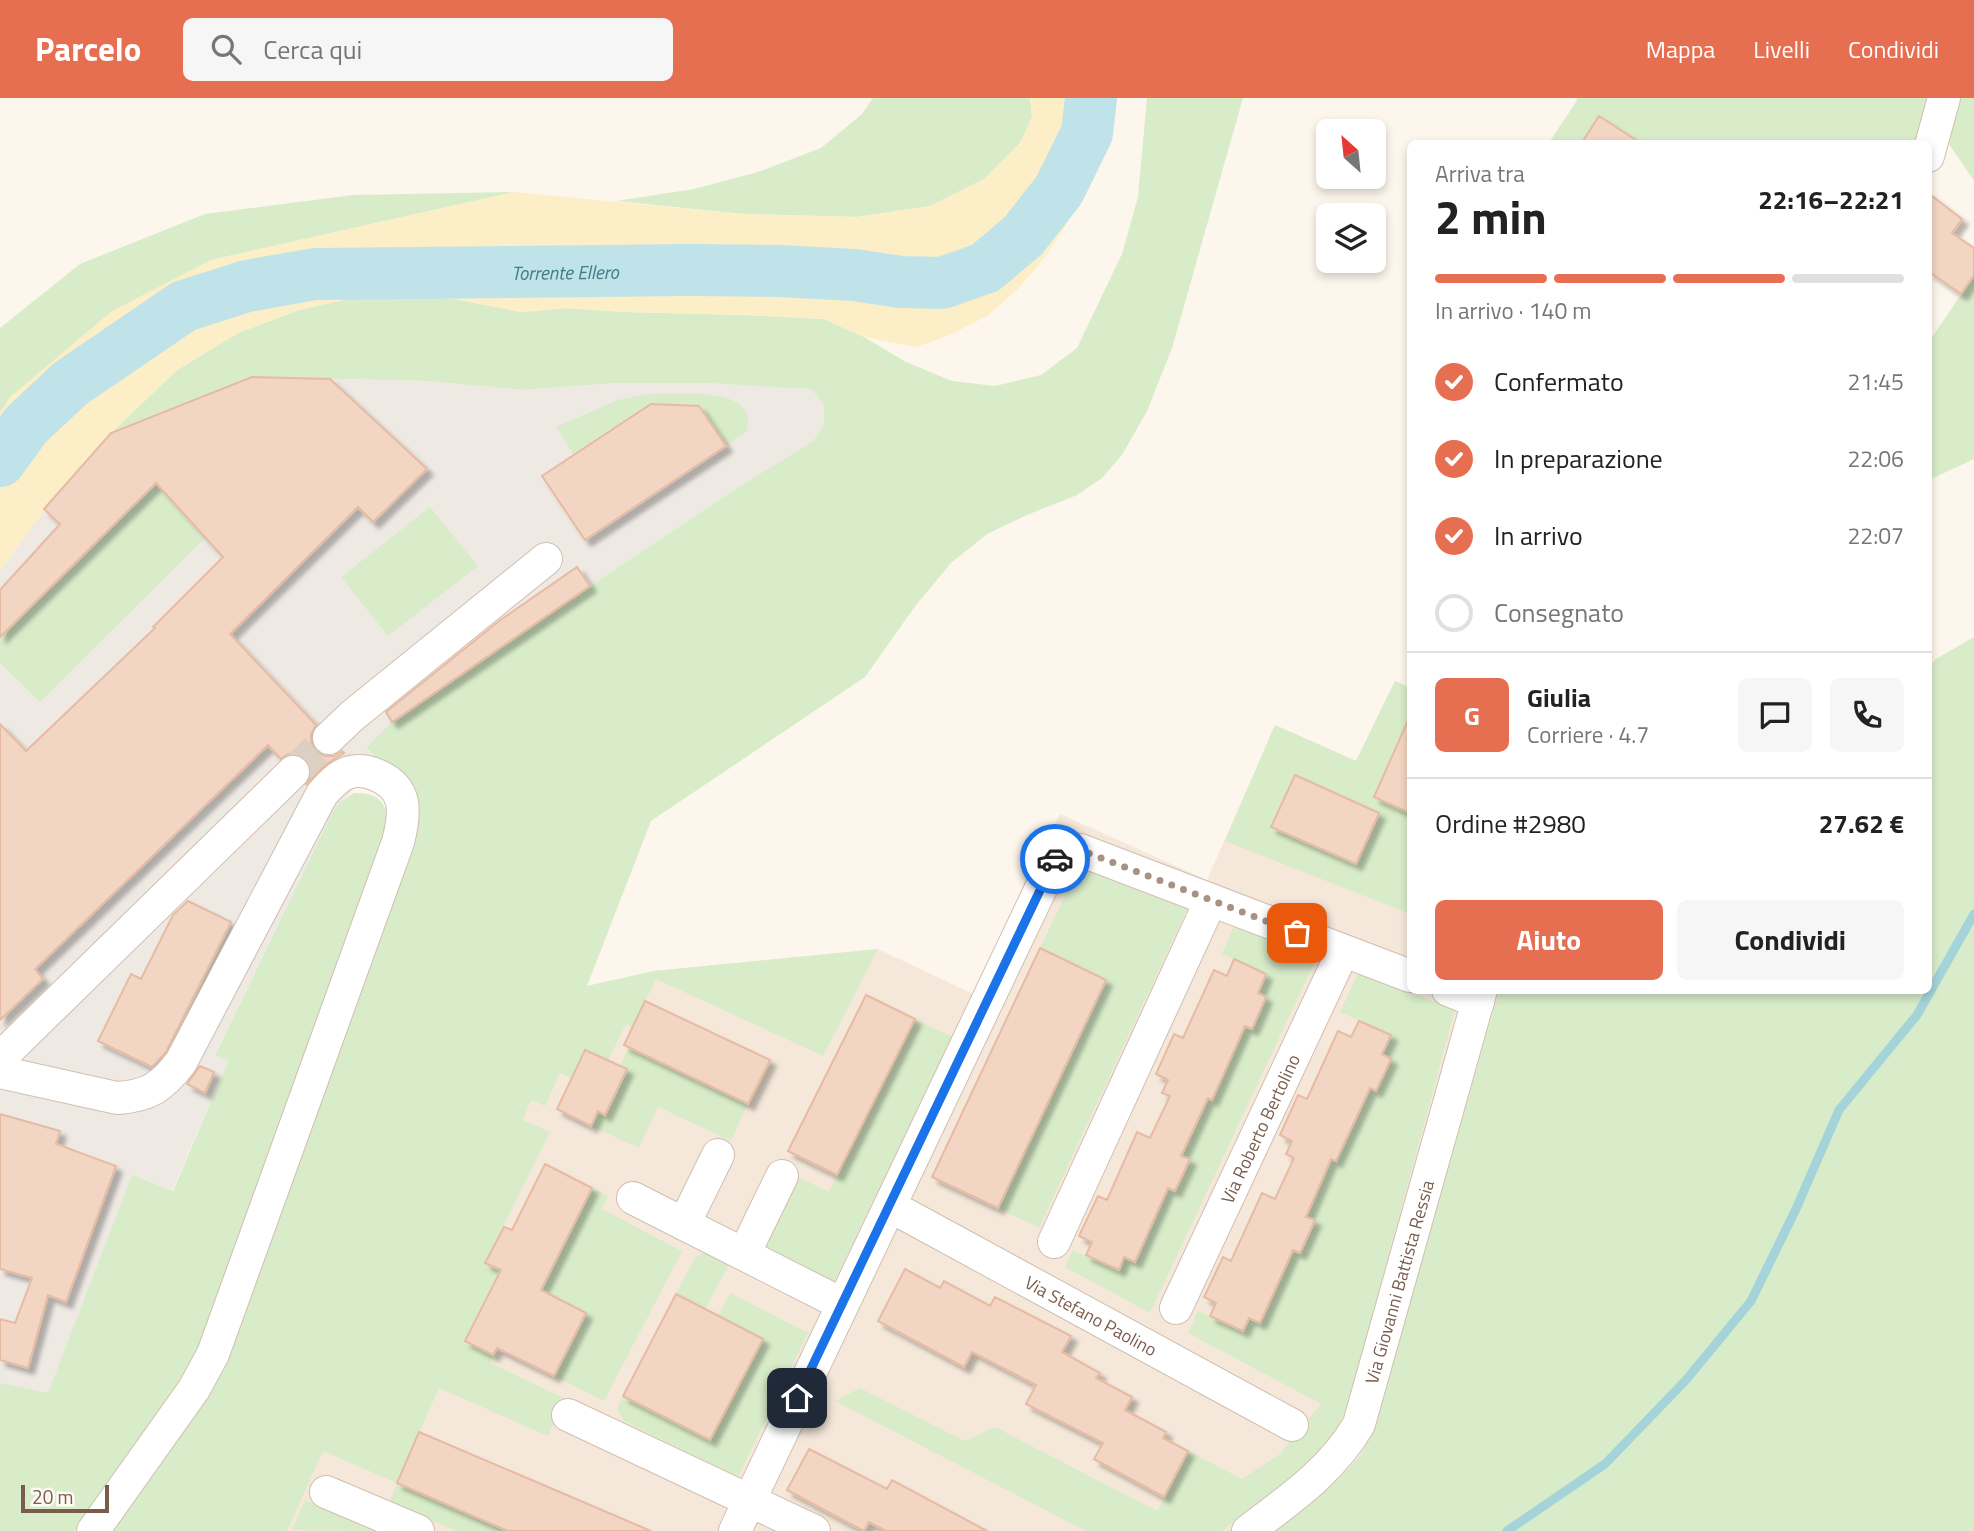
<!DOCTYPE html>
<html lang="it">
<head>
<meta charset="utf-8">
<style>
  :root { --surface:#fff; --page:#f6f6f6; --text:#222; --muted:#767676; --line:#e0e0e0; --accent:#e76f51 }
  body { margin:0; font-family:"Titillium Web",sans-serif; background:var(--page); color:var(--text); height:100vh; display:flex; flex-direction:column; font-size:26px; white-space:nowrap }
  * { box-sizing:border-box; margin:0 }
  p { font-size:23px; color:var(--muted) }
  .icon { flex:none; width:38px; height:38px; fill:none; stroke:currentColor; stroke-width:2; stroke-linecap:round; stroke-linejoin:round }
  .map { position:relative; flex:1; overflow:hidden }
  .sheet { position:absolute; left:1407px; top:42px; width:525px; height:854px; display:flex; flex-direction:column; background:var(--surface); border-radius:10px; box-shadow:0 4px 10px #0003 }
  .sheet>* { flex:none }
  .needle { width:46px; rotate:333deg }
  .controls { position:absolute; left:1316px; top:21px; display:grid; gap:14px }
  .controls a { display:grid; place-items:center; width:70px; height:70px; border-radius:10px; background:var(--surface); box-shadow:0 4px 10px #0003; font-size:35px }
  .scale { position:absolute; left:21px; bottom:18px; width:88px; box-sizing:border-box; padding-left:7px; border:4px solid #7a5c4d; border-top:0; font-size:19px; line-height:24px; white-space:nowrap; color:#7a5c4d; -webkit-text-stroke:5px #fffaf3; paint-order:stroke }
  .pin { position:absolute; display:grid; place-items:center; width:60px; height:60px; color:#fff; margin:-30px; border-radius:14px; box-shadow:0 4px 10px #0006 }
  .courier { position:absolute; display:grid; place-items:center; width:70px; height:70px; margin:-35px; border:5px solid #1a73e8; border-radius:50%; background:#fff; color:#222; box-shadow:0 2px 9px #0007 }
  .overview em { font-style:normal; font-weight:700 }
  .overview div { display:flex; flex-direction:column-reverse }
  .overview { display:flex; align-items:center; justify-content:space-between; height:119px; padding:0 28px }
  h1 { font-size:46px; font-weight:700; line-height:52px }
  .bar { display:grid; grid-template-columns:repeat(4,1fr); gap:10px 7px; align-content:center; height:84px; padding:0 28px }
  .bar i { height:9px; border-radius:5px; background:var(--line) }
  .bar .on { background:var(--accent) }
  .bar p { grid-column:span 4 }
  .line { display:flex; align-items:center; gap:18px; padding:0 28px; border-top:2px solid var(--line) }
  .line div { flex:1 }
  .round { display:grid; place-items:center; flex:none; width:74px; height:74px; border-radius:10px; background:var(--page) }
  ol { padding:0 28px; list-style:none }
  li { display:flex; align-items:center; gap:21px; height:77px }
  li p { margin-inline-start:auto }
  li .icon { padding:7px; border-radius:50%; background:var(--accent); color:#fff; stroke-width:4 }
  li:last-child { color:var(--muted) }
  li i { width:38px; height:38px; border:4px solid var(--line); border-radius:50% }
  .cta { display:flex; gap:14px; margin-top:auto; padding:14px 28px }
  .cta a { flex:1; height:80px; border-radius:10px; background:var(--accent); color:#fff; font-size:28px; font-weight:700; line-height:80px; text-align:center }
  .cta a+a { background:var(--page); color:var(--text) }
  header { display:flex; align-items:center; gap:42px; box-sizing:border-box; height:98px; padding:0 35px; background:var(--accent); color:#fff }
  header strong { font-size:33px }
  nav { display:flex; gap:38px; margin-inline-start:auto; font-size:24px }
  .search { width:490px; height:63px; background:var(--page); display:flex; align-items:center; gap:18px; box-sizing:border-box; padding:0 24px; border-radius:10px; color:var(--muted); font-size:26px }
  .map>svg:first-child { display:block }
</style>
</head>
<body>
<header>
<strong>Parcelo</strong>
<div class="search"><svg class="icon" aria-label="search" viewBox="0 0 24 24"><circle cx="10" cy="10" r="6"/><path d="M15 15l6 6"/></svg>Cerca qui</div>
<nav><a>Mappa</a><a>Livelli</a><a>Condividi</a></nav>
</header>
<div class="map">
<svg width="1974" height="1433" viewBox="0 0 1974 1433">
  <defs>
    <filter id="shadow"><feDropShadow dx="6" dy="6" stdDeviation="2" flood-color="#0004"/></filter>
  </defs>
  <rect width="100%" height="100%" fill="#fdf6ec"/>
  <path fill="#f5e8da" d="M 1395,583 L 1410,590 L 1410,892 L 1499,893 L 1374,1328 L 1364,1351 L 1349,1369 L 1323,1395 L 1275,1433 L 215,1433 L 531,1002 L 587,888 L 654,873 L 878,851 L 973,896 L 1060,716 L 1207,782 L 1275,627 L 1356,663 Z"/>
  <path fill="#efe9e4" d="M 252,279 L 427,283 L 523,292 L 617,285 L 708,285 L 777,288 L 811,291 L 824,306 L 824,327 L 813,343 L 748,383 L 590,488 L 366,651 L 380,663 L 333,713 L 215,956 L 228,963 L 172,1093 L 132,1078 L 48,1296 L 0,1325 L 0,473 L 44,411 L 111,335 Z"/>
  <path fill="#d8ecc9" d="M 873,0 L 1030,0 L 1032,19 L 1020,45 L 984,81 L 930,108 L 857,119 L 743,116 L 616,103 L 694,91 L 758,74 L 821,50 L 862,16 Z
    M 1147,0 L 1243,0 L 1172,250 L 1147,313 L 1122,357 L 1102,380 L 1077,397 L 1027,417 L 987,436 L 951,465 L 916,507 L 865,579 L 651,723 L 587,888 L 654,873 L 878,851 L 823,958 L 656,881 L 633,929 L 626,926 L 608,963 L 585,952 L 571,980 L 560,975 L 545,1008 L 531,1002 L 523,1022 L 550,1034 L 486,1164 L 501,1172 L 465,1243 L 493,1258 L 491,1265 L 565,1301 L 548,1338 L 439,1290 L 397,1385 L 508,1433 L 456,1433 L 389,1404 L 397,1385 L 323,1353 L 287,1433 L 112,1433 L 159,1369 L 214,1288 L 413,738 L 380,663 L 366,650 L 392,624 L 590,488 L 748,383 L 813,343 L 824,327 L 824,306 L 811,291 L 708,285 L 617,285 L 523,292 L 427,283 L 252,279 L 111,335 L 177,272 L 238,235 L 299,212 L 352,200 L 449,200 L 521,214 L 566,210 L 625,214 L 745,217 L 824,221 L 864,239 L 906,264 L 952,283 L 995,288 L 1041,277 L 1077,250 L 1122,156 L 1138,99 Z
    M 1577,0 L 1930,0 L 1918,45 L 1548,46 L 1576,4 Z
    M 1958,0 L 1974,0 L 1974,83 L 1947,43 Z
    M 514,94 L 211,162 L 0,315 L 0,230 L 80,166 L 205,116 L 353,97 Z
    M 1974,177 L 1974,361 L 1929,382 L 1929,244 Z
    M 649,296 C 672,296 731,290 745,312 C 749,319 748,325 747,333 L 726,348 L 699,308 L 651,306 L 574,357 L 556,329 L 618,302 Z
    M 156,385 L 205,440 L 40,604 L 0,565 L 0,539 Z
    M 430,409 L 478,468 L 388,538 L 341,479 Z
    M 1974,539 L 1974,1433 L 1275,1433 C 1303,1410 1347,1380 1365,1349 C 1368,1342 1371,1335 1374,1328 L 1499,893 L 1928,892 L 1929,569 L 1936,561 Z
    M 1395,583 L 1410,590 L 1410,816 L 1225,743 L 1275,627 L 1356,663 Z
    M 354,695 C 380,694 387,706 389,729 L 200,1248 L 179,1285 L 75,1433 L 0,1433 L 0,1285 L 48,1295 L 132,1077 L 173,1093 L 228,963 L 215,957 L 333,713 L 339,705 Z
    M 1080,766 L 1189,807 L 1039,1130 L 998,1110 L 1106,882 L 1040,850 Z
    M 1236,823 L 1318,857 L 1150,1215 L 1065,1169 L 1073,1152 L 1118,1172 L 1124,1159 L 1135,1164 L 1166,1089 L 1175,1093 L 1189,1062 L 1181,1058 L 1158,1024 L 1170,998 L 1195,1010 L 1201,997 L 1212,1002 L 1243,927 L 1252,931 L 1266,900 L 1258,895 L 1266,876 L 1222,856 Z
    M 1359,873 L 1455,912 L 1349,1304 L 1338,1328 L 1323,1348 L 1292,1378 L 1222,1433 L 1086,1433 L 835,1303 L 860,1290 L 965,1343 L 995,1329 L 1157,1413 L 1188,1353 L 1242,1381 L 1280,1356 L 1321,1306 L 1188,1235 L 1198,1213 L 1243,1233 L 1249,1220 L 1260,1225 L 1291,1150 L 1314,1122 L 1306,1119 L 1283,1085 L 1367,989 L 1375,993 L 1390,961 L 1382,956 L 1390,937 L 1340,914 Z
    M 915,921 L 952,939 L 833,1186 L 760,1150 L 796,1078 L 829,1094 Z
    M 629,949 L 748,1006 L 731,1043 L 658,1009 L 639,1050 L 591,1028 L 598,1013 L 606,1017 L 619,989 L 620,968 Z
    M 592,1090 L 608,1098 L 602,1111 L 682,1153 L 604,1303 L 554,1278 L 586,1215 L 541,1192 Z
    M 702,1156 L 713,1156 L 730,1165 L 705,1211 L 676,1196 L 695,1159 Z
    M 730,1195 L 808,1235 L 738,1379 L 624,1323 L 617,1311 L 623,1298 L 710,1342 L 763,1241 L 718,1218 Z
    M 305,1402 L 376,1433 L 292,1432 Z"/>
  <path fill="#fcefc7" d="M 1030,0 L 1106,0 L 1097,53 L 1086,86 L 1068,124 L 1045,159 L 1018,191 L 987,218 L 950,237 L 916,249 L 864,239 L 824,221 L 745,217 L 625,214 L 566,210 L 521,214 L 449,200 L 352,200 L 299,212 L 238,235 L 177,272 L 111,335 L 45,411 L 0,473 L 0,315 L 10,299 L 112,213 L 211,162 L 514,94 L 743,116 L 857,119 L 930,108 L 984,81 L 1020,46 L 1032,19 Z"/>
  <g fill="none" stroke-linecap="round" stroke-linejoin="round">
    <path stroke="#a5d3da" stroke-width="9" d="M 1507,1433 L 1605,1366 L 1686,1282 L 1751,1203 L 1796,1111 L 1839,1012 L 1917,917 L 1974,816"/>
    <path stroke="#bfe3e8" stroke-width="52" id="s1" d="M 0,363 L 26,327 L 71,285 L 184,208 L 247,188 L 315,176 L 688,172 L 780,173 L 854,177 L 901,184 L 942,185 L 985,170 L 1023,138 L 1059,92 L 1087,35 L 1091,0"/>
  </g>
  <path fill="#f3d5c3" stroke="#e6bba3" stroke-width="2" filter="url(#shadow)" d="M 1599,18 L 1642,46 L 1581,46 Z
    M 1928,95 L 1962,121 L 1952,135 L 1974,150 L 1974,177 L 1961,196 L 1928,173 Z
    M 252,279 L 330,281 L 427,371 L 373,424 L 358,409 L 230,536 L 316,627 L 311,636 L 311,645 L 315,652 L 325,658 L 334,658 L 342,653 L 344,655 L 325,667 L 306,687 L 311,678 L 311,669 L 307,662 L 297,656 L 288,656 L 281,661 L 268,647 L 35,871 L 43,881 L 0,922 L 0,626 L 26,653 L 155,530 L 153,529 L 223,459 L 156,385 L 0,539 L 0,492 L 60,426 L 44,411 L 111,335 Z
    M 651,306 L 699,308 L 726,348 L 585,442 L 542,378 Z
    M 577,469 L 590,488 L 392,624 L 386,614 L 499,523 Z
    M 1410,618 L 1410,715 L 1374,699 Z
    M 1295,677 L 1379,715 L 1356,766 L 1271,729 Z
    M 188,803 L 231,824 L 166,954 L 152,969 L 98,943 L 131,876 L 141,881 L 173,817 Z
    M 1040,850 L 1106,882 L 998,1110 L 932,1079 Z
    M 1234,861 L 1266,876 L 1258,895 L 1266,899 L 1252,931 L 1245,928 L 1212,1002 L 1208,1000 L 1181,1058 L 1190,1061 L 1175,1093 L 1168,1090 L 1135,1164 L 1124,1159 L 1119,1172 L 1086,1157 L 1092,1144 L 1079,1138 L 1098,1098 L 1107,1102 L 1137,1034 L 1150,1040 L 1170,998 L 1162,995 L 1168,982 L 1156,976 L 1174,936 L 1183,940 L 1214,872 L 1227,878 Z
    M 866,897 L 915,921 L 837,1077 L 788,1053 Z
    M 645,903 L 770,962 L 748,1006 L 624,947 Z
    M 1359,923 L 1391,937 L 1382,956 L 1391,961 L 1376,993 L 1370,990 L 1336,1063 L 1331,1061 L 1306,1119 L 1315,1122 L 1300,1155 L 1293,1152 L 1260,1225 L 1249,1220 L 1243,1233 L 1210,1218 L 1216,1205 L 1204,1199 L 1223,1159 L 1231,1163 L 1262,1095 L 1275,1101 L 1294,1060 L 1286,1056 L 1292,1043 L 1280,1037 L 1298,997 L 1307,1001 L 1338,933 L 1351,939 Z
    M 585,952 L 627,971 L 605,1017 L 598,1013 L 591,1028 L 557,1011 Z
    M 200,968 L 214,974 L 205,995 L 187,986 Z
    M 0,1016 L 60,1033 L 56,1046 L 116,1068 L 66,1204 L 48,1197 L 28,1270 L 0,1262 L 0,1221 L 15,1225 L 32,1180 L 0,1171 Z
    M 545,1066 L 592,1090 L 541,1192 L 586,1215 L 554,1278 L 497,1250 L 493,1257 L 465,1243 L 501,1172 L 485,1165 L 504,1129 L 512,1132 Z
    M 905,1171 L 940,1190 L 944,1183 L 990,1208 L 995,1199 L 1071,1238 L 1062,1254 L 1100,1275 L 1096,1280 L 1132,1299 L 1125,1312 L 1166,1334 L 1163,1340 L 1188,1353 L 1164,1399 L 1094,1361 L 1103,1345 L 1026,1306 L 1036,1287 L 972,1254 L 964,1269 L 878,1223 Z
    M 676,1196 L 763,1241 L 710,1342 L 623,1298 Z
    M 419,1334 L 541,1386 L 651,1433 L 508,1433 L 397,1385 Z
    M 809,1351 L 887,1391 L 892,1382 L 987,1433 L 886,1433 L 869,1424 L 864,1433 L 787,1392 Z"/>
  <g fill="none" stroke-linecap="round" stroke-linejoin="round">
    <path stroke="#dcd0c4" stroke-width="32" stroke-dasharray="32 16" stroke-linecap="butt" d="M 293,674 L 329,640"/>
    <defs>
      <g id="minor">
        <path d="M 1928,58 L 1944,0"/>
        <path d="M 329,640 L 352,618 L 546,461"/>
        <path d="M 1448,892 L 1478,904"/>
        <path d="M 0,960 L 293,674"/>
        <path d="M 0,974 L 117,1000 C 149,998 162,989 181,964 L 322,696 C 329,688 337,679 347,675 C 356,672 366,673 374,676 C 408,689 406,713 398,744 L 213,1256 L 194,1291 L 93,1433"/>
        <path d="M 718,1057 L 684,1126 L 842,1206"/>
        <path d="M 633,1100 L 684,1126"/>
        <path id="s2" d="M 890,1108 L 1292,1327"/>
        <path d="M 1054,1144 L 1211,802"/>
        <path d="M 744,1156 L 782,1078"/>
        <path id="s3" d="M 1176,1210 L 1343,853"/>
        <path d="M 568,1317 L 814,1433"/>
        <path d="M 326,1394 L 418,1433"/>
        <path d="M 735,1433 L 1052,767 C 1059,755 1066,750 1080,752 L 1410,878"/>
        <path id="s4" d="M 1248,1433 C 1289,1402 1333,1372 1359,1326 L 1481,892"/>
      </g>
    </defs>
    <use href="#minor" stroke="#d1beb0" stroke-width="34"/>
    <use href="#minor" stroke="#fff" stroke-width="32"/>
  </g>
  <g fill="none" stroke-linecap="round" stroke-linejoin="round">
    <path stroke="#a89285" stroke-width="7" stroke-dasharray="0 12.6" d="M 1055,761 C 1063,752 1070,751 1080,752 L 1297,835"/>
    <path stroke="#1a73e8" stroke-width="9" d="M 797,1300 L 1055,761"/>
  </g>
  <g text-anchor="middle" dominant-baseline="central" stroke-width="5" stroke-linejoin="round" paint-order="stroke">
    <g font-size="18" fill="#7a5c4d" stroke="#fffaf3">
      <text stroke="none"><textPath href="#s3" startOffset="198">Via Roberto Bertolino</textPath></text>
      <text stroke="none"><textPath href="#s4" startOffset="303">Via Giovanni Battista Ressia</textPath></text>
      <text stroke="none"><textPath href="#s2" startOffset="229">Via Stefano Paolino</textPath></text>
    </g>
    <g font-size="19" font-style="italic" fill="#437c86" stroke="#fffaf3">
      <text stroke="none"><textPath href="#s1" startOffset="628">Torrente Ellero</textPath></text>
    </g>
  </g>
</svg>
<div class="controls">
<a><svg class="needle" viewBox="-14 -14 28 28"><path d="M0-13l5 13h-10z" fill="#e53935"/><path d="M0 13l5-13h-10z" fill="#767676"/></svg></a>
<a><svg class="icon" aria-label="layers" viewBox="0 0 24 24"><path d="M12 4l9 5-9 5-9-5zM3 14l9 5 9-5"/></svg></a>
</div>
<div class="scale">20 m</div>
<div class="pin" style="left:1297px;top:835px;background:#ea580c"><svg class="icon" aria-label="bag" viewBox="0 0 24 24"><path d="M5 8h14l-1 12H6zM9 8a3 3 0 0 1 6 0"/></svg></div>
<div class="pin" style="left:797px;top:1300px;background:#1f2937"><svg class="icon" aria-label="home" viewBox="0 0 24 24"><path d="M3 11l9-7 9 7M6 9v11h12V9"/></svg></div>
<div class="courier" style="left:1055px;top:761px"><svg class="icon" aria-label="car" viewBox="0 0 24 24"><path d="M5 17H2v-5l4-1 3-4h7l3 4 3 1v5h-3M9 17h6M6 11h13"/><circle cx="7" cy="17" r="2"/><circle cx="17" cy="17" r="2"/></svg></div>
<section class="sheet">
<div class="overview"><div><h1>2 min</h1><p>Arriva tra</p></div><em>22:16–22:21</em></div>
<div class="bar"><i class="on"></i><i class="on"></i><i class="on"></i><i></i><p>In arrivo · 140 m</p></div>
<ol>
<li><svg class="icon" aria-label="check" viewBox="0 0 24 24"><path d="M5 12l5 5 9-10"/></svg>Confermato<p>21:45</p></li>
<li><svg class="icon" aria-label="check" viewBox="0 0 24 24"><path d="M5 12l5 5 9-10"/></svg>In preparazione<p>22:06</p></li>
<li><svg class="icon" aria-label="check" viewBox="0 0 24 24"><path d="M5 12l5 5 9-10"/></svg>In arrivo<p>22:07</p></li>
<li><i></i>Consegnato</li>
</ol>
<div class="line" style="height:126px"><b class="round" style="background:var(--accent);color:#fff">G</b><div><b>Giulia</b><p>Corriere · 4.7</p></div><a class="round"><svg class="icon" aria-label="chat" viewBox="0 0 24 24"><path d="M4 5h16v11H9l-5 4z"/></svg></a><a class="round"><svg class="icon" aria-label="phone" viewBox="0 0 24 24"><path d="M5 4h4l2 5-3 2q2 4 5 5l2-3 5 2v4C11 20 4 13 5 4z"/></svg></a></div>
<div class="line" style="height:91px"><div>Ordine #2980</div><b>27.62 €</b></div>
<div class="cta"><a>Aiuto</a><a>Condividi</a></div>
</section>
</div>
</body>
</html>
